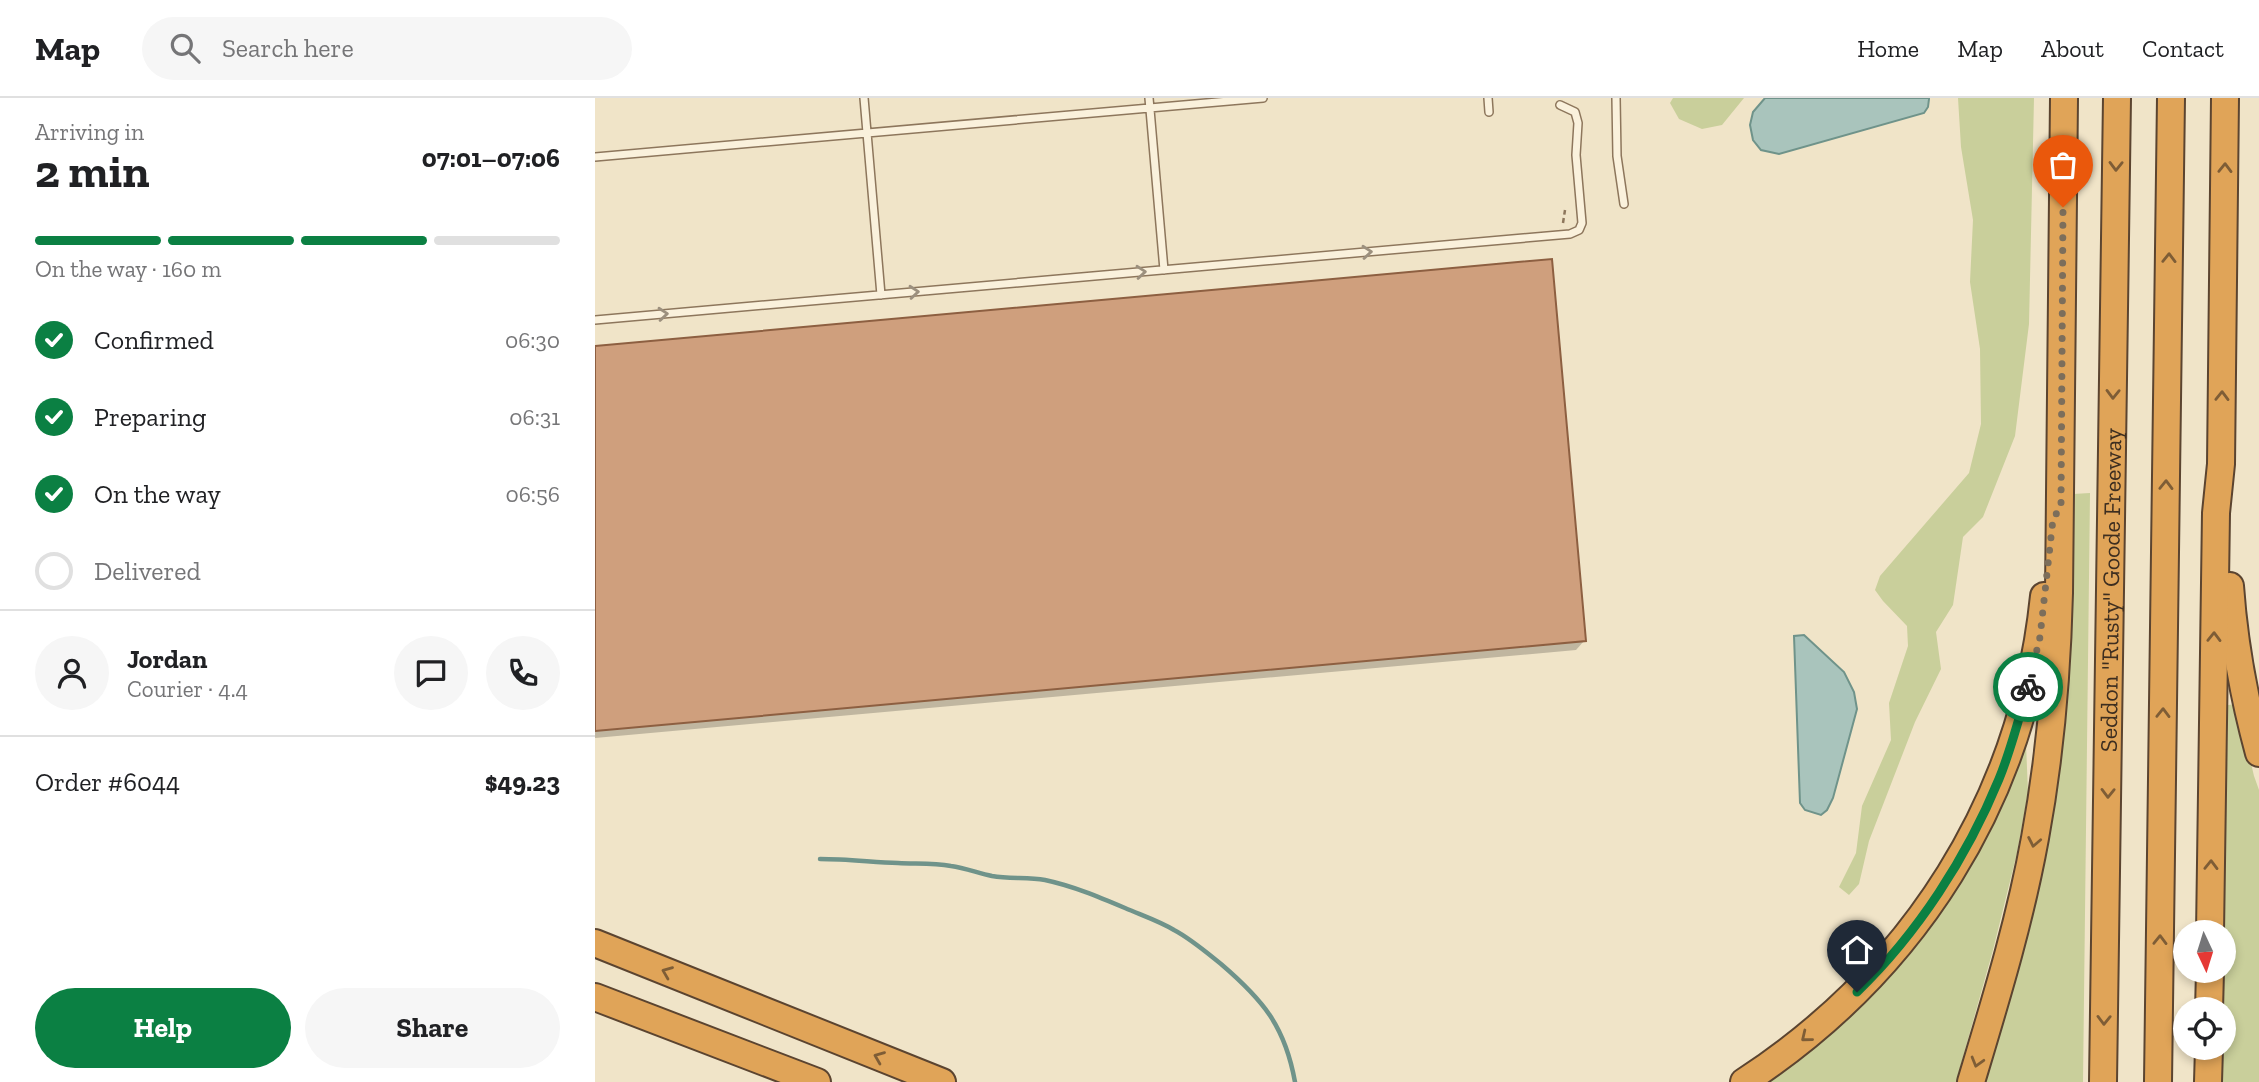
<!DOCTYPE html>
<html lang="en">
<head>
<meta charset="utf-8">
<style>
  :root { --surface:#fff; --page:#f6f6f6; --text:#202124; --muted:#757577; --line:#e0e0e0; --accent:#0b8043 }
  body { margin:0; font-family:"Zilla Slab",serif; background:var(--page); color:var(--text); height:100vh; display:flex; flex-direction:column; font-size:26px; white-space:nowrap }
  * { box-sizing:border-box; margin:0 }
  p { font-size:23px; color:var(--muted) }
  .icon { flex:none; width:38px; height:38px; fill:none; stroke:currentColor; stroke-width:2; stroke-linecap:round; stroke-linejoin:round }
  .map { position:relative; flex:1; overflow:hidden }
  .panel { display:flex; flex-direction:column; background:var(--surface); width:595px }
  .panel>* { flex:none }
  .needle { width:46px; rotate:176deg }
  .tools { position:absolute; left:1578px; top:822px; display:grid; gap:14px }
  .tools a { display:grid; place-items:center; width:63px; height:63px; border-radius:50%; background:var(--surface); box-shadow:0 4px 10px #0003; font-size:35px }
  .pin { position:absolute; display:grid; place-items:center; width:60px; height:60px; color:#fff; margin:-72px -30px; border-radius:50% 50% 50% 0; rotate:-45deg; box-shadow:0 0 7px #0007 }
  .pin .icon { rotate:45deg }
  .courier { position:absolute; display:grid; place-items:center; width:70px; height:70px; margin:-35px; border:5px solid #0b8043; border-radius:50%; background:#fff; color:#222; box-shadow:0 2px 9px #0007 }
  .summary em { font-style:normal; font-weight:700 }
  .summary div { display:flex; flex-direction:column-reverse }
  .summary { display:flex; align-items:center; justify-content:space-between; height:119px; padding:0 35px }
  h1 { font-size:46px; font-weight:700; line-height:52px }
  .bar { display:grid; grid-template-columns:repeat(4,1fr); gap:10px 7px; align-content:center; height:84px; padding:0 35px }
  .bar i { height:9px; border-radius:5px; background:var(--line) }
  .bar .selected { background:var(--accent) }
  .bar p { grid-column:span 4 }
  .line { display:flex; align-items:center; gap:18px; padding:0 35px; border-top:2px solid var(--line) }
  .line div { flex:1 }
  .round { display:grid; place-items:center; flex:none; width:74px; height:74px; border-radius:37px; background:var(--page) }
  ol { padding:0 35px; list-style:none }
  li { display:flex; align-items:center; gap:21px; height:77px }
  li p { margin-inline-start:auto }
  li .icon { padding:7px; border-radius:50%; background:var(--accent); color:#fff; stroke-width:4 }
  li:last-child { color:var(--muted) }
  li i { width:38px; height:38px; border:4px solid var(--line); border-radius:50% }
  .button { display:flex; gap:14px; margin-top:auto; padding:14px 35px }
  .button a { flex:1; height:80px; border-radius:42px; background:var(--accent); color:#fff; font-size:28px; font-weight:700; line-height:80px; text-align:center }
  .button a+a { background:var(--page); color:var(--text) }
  header { display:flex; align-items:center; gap:42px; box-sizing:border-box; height:98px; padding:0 35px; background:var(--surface); border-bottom:2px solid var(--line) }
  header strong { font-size:33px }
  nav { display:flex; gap:38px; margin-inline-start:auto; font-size:24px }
  .search { width:490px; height:63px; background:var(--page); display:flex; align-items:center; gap:18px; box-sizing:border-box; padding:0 24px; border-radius:38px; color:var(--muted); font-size:26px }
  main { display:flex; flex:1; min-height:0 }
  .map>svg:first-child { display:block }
</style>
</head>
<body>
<header>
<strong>Map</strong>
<div class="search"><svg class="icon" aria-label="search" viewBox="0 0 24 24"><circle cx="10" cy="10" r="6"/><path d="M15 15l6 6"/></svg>Search here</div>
<nav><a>Home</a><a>Map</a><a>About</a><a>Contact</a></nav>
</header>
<main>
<section class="panel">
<div class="summary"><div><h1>2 min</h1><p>Arriving in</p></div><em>07:01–07:06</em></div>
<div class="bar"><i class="selected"></i><i class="selected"></i><i class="selected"></i><i></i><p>On the way · 160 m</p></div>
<ol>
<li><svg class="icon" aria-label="check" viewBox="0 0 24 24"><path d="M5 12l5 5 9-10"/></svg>Confirmed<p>06:30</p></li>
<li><svg class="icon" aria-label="check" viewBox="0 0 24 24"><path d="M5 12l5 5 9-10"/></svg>Preparing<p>06:31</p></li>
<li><svg class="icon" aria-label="check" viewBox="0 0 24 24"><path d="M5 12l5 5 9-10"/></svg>On the way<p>06:56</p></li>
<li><i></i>Delivered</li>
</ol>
<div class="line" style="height:126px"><a class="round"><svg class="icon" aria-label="person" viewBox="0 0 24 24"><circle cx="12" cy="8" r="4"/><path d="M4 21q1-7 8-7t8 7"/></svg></a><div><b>Jordan</b><p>Courier · 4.4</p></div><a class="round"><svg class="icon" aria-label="chat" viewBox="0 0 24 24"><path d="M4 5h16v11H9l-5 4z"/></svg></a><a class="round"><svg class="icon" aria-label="phone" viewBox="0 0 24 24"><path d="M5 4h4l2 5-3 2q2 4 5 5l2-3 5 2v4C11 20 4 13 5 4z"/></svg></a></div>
<div class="line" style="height:91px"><div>Order #6044</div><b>$49.23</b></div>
<div class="button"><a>Help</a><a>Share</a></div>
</section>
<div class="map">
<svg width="1664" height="984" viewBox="0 0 1664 984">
  <rect width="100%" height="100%" fill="#f0e4c8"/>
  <path fill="#c9cf9b" d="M 1078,0 L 1149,0 L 1127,27 L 1107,31 L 1084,21 L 1075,5 Z
    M 1363,0 L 1439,0 L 1434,226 L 1420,338 L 1388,419 L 1368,439 L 1358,507 L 1341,534 L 1346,571 L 1320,624 L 1274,743 L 1264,786 L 1254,797 L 1244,789 L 1261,755 L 1267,708 L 1296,642 L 1294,605 L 1313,548 L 1312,528 L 1288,503 L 1280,492 L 1285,478 L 1374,375 L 1386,326 L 1385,251 L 1375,184 L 1378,122 L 1366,49 Z
    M 1495,395 L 1488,984 L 1390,984 L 1434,819 L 1473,547 L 1478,396 Z
    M 1642,606 L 1659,678 L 1664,692 L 1664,984 L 1626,984 L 1627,950 L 1629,950 L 1629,912 L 1627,912 L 1633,607 Z
    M 1431,646 L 1433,694 L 1422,755 L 1398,852 L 1361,984 L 1163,984 L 1252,916 L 1422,647 Z"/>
  <path fill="#a9c4bc" stroke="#6f938a" stroke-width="2" d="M 1170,0 L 1334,0 L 1334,1 L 1333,9 L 1329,15 L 1184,56 L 1166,52 L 1158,42 L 1155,27 L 1158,14 Z
    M 1209,537 L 1249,574 L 1259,594 L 1262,611 L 1238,700 L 1232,712 L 1226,717 L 1210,712 L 1205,705 L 1199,538 Z"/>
  <path fill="#0003" d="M 0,250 L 989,543 L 981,552 L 0,640 Z"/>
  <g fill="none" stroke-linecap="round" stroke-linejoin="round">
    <path stroke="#6f938a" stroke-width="4.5" d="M 225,761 C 251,761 277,764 303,765 C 321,766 338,765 356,768 C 370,770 383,775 397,778 C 415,781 433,779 450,782 C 478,788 504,799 530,810 C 546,817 564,823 579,832 C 596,841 611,854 626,866 C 668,902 690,928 700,984"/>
  </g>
  <path fill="#cf9f7d" stroke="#8d5f41" stroke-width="2" d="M 957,161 L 991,543 L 0,633 L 0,248 Z"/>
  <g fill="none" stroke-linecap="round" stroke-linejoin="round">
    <defs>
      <path id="lane" d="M 269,0 L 286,197
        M 554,0 L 569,172
        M 893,0 L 894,14
        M 1021,0 L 1022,58 L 1029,106
        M 0,59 L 668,0
        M 0,222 L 975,136 L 984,132 L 987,125 L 981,57 L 983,25 L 980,14 L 965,7"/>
      <g id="highway">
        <path d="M 1635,488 C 1639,545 1649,600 1664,655"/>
        <path d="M 1615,835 L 1621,415 L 1626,366 L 1630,0"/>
        <path d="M 0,845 L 347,984"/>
        <path d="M 0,899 L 222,984"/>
        <path d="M 1614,912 L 1615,873"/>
        <path d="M 1149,984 C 1319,873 1428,702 1449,498"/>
        <path d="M 1376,984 C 1400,904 1425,823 1440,740 C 1455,659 1462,578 1464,495 L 1469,0"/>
        <path id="s1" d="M 1508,984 L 1522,0"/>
        <path d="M 1563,984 L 1576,0"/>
        <path d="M 1613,984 L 1614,950"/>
      </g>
    </defs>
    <use href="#lane" stroke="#8d765c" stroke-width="10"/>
    <use href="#highway" stroke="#5b4430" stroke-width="30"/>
    <path stroke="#8d765c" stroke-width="2.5" stroke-dasharray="5 3.5" stroke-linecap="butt" d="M 968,125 L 970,112"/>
    <use href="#lane" stroke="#faf1dc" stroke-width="7"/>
    <use href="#highway" stroke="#e0a458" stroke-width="26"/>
  </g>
  <defs><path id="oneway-chevron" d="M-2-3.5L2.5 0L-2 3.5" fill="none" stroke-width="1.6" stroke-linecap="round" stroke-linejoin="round" transform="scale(1.75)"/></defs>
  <g stroke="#7e5d36">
    <use href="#oneway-chevron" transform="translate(1521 68) rotate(91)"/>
    <use href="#oneway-chevron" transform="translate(1630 70) rotate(-89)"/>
    <use href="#oneway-chevron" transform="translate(1574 160) rotate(-89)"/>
    <use href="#oneway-chevron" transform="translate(1518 296) rotate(91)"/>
    <use href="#oneway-chevron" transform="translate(1627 298) rotate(-89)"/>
    <use href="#oneway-chevron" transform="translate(1571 387) rotate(-89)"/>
    <use href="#oneway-chevron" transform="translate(1619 539) rotate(-89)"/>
    <use href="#oneway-chevron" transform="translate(1568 615) rotate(-89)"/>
    <use href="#oneway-chevron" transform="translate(1513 695) rotate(91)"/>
    <use href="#oneway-chevron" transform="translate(1439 744) rotate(101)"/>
    <use href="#oneway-chevron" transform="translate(1616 767) rotate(-89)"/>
    <use href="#oneway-chevron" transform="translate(1565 842) rotate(-89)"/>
    <use href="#oneway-chevron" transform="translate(72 874) rotate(-158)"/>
    <use href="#oneway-chevron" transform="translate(1509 922) rotate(91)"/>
    <use href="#oneway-chevron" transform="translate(1211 939) rotate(141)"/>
    <use href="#oneway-chevron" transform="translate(284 959) rotate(-158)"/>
    <use href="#oneway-chevron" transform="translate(1382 964) rotate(106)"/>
  </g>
  <g stroke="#9c907e">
    <use href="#oneway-chevron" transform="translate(772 154) rotate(-5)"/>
    <use href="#oneway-chevron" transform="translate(546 174) rotate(-5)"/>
    <use href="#oneway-chevron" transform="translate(319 194) rotate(-5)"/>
    <use href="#oneway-chevron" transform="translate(68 216) rotate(-5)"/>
  </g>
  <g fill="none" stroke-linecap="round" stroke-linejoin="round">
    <path stroke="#7c6e5b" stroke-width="7" stroke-dasharray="0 12.6" d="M 1433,589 L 1445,539 L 1458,421 L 1466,408 L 1468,109"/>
    <path stroke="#0b8043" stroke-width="9" d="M 1262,894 C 1323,835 1372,759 1404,681 C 1416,652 1424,620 1433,589"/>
  </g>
  <g text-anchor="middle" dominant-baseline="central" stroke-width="7" stroke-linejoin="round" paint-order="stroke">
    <g font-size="24" fill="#3d2e20" stroke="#f7eed8">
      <text stroke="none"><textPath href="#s1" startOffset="492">Seddon "Rusty" Goode Freeway</textPath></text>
    </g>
  </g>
</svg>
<div class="tools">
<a><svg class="needle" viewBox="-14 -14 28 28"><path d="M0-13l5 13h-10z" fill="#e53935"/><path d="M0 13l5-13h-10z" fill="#757577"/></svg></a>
<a><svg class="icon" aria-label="locate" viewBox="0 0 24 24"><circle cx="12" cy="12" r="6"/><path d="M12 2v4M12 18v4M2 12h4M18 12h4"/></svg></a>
</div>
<div class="pin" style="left:1468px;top:109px;background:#ea580c"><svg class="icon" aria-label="bag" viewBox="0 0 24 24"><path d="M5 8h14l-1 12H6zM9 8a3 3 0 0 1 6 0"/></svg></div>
<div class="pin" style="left:1262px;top:894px;background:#1f2937"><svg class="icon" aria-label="home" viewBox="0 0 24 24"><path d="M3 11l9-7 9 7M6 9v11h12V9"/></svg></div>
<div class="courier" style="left:1433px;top:589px"><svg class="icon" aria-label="bike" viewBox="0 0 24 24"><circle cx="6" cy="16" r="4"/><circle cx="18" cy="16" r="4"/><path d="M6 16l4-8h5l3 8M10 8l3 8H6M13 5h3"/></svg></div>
</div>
</main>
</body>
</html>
